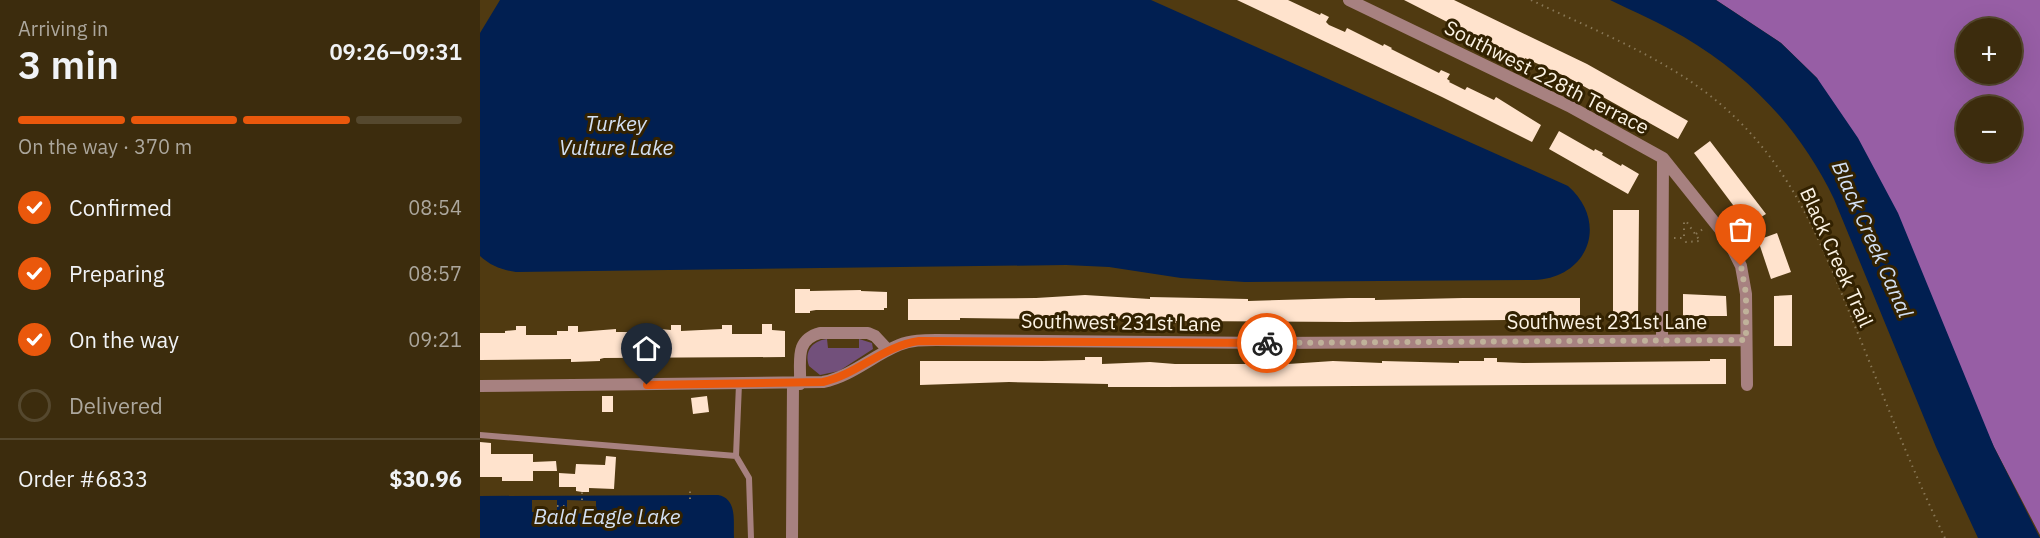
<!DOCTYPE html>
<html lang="en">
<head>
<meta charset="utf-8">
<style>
  :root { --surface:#3c2c0d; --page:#47381b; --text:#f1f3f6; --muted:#aca79d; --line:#55482e; --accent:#ea580c }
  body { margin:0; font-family:"IBM Plex Sans",sans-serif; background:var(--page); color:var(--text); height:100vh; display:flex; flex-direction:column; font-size:22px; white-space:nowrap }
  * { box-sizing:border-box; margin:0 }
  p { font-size:20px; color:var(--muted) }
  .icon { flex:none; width:33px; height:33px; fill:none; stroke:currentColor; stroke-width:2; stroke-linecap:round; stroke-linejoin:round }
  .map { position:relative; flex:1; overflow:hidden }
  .details { display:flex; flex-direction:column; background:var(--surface); width:480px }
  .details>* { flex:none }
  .tools { position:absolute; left:1476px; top:18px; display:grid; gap:12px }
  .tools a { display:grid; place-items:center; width:66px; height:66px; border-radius:50%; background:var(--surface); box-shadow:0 6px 24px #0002,0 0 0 2px var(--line); font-size:30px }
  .pin { position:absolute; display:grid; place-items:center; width:51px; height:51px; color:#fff; margin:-62px -26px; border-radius:50% 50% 50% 0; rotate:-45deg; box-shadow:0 0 6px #0007 }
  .pin .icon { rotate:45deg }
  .courier { position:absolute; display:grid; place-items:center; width:60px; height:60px; margin:-30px; border:4px solid #ea580c; border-radius:50%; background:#fff; color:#222; box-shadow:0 2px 8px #0007 }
  .headline em { font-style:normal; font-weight:600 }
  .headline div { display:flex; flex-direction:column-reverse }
  .headline { display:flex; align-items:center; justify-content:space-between; height:102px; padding:0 18px }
  h1 { font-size:39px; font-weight:600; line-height:45px }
  .bar { display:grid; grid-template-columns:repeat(4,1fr); gap:9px 6px; align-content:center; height:72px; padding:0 18px }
  .bar i { height:8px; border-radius:4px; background:var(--line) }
  .bar .on { background:var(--accent) }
  .bar p { grid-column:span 4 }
  .line { display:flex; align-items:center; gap:15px; padding:0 18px; border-top:2px solid var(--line) }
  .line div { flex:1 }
  ol { padding:0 18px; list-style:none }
  li { display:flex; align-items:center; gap:18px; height:66px }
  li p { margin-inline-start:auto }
  li .icon { padding:6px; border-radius:50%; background:var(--accent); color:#fff; stroke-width:4 }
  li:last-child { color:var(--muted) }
  li i { width:33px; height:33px; border:3px solid var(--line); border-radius:50% }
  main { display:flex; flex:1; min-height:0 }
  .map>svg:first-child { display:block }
</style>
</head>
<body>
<main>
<section class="details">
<div class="headline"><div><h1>3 min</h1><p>Arriving in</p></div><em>09:26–09:31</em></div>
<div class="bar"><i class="on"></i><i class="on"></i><i class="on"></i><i></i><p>On the way · 370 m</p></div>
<ol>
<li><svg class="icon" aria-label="check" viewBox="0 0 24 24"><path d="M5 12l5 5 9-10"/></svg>Confirmed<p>08:54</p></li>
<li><svg class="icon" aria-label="check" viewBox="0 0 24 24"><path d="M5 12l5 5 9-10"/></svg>Preparing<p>08:57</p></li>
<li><svg class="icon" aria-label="check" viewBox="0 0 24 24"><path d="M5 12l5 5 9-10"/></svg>On the way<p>09:21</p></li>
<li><i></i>Delivered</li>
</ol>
<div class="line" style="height:78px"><div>Order #6833</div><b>$30.96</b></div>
</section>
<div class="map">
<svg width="1560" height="538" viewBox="0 0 1560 538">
  <rect width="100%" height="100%" fill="#503a11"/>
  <path fill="#72507b" d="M 347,339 L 348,348 L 379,348 L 379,339 L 392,343 L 393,349 L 359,371 L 340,375 L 329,366 C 324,351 332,341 347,339 Z"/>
  <path fill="#975ea5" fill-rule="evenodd" d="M 1236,0 L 1560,0 L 1560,535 L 1514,447 L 1337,78 L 1301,43 ZM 1486,28 L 1532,28 L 1532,74 L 1486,74 ZM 1486,106 L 1532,106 L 1532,152 L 1486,152 Z"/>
  <path fill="#011f51" d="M 20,0 L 671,0 L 1088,186 C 1129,222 1109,278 1054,280 L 765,282 L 701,278 L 629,267 L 586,265 L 36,272 C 22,270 11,266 0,256 L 0,33 Z
    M 1130,0 L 1236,0 L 1301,43 L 1337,78 L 1378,138 L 1418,213 L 1514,447 L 1560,538 L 1498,538 L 1456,447 L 1354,199 C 1321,130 1270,76 1204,37 C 1180,23 1155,12 1130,0 Z
    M 238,495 C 258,499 253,522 254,538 L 0,538 L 0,496 Z"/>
  <path fill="#503a11" d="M 52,500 L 77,500 L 77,513 L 52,512 Z
    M 87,500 L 116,501 L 116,514 L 87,513 Z"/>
  <path fill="#ffe3cd" d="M 757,0 L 808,0 L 840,15 L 841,13 L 849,17 L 846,22 L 849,25 L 865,32 L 867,28 L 903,46 L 904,44 L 912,48 L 911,49 L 959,73 L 961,70 L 970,74 L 967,79 L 970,81 L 969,82 L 985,90 L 987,87 L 1014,100 L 1016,97 L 1061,125 L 1052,142 L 962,97 Z
    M 924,0 L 974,0 L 1107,64 L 1208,121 L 1198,139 L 1089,78 L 1045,58 L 1044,61 Z
    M 1079,131 L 1114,151 L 1115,149 L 1123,153 L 1122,155 L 1141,166 L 1142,164 L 1159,174 L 1148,194 L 1069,149 Z
    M 1230,141 L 1286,214 L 1268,225 L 1214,153 Z
    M 1133,210 L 1159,210 L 1158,321 L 1133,322 Z
    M 1297,233 L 1311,272 L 1291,279 L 1278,240 Z
    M 315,289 L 330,289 L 330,291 L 381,290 L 381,291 L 407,292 L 407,308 L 404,308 L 404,310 L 336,310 L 330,311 L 330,313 L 315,313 Z
    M 1203,294 L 1246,296 L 1247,316 L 1206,316 L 1203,315 Z
    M 605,295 L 670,299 L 670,297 L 768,299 L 768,301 L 869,298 L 895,298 L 895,300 L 983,298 L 1100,298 L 1100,319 L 868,322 L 696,321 L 696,323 L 687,323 L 687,320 L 619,318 L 619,321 L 604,321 L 604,318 L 568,318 L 568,321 L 556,321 L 556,319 L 480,318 L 480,320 L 428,320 L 428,299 L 556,298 Z
    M 1312,295 L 1312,346 L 1294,346 L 1294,296 Z
    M 282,324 L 292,324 L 292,330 L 305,331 L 305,357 L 124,358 L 120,359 L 120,361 L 91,362 L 91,359 L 0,360 L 0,333 L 25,333 L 25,331 L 36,330 L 36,326 L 46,326 L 46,335 L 77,335 L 77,331 L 88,331 L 88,326 L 98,326 L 98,332 L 136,329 L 136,332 L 150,332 L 150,334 L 180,334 L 180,329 L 191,330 L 191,325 L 201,325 L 201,331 L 242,329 L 242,325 L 252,325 L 252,334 L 282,334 Z
    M 605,357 L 622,357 L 622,364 L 670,362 L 695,364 L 808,364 L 853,361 L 902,363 L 902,361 L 979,363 L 979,361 L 1004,361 L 1004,358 L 1017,358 L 1017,362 L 1043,363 L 1230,361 L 1230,359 L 1246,359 L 1246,384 L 683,387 L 628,387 L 628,384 L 529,382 L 440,385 L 440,361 L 562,361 L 605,360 Z
    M 122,396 L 133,396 L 133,412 L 122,412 Z
    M 227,396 L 229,412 L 213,414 L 211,398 Z
    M 0,442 L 11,443 L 11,454 L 53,454 L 53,462 L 76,461 L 77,471 L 53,471 L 53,481 L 22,481 L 22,477 L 0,477 Z
    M 126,456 L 136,457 L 134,489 L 109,488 L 109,492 L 102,492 L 96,491 L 96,487 L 79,487 L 79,473 L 95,474 L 96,464 L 125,465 Z"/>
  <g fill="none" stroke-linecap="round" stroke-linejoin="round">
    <path stroke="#887756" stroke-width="2" stroke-dasharray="1.5 4.5" stroke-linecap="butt" d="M 1051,0 C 1109,28 1172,52 1224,91 C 1312,157 1341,244 1381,341 C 1408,408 1434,474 1465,538
      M 1216,234 L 1223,229
      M 1194,238 L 1204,238 L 1204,222 L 1206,221 L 1220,241 L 1206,242 L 1204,238
      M 210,499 L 210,490
      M 102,500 L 102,492
      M 77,506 L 87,506"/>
    <path stroke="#a78180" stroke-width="6" d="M 259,384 L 256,456 L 269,478 L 271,538
      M 0,435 L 256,456"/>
    <path stroke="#a78180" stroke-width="12" d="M 869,0 L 1089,106 L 1183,158 L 1247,238 L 1261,266 L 1266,294 L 1267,385
      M 1182,341 L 1183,158
      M 320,384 C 321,361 314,340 340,333 L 388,333 L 395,336 L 408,350
      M 0,386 L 343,382 C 372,376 392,356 419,345 C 431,340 444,340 456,340 L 791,343 L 1266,340
      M 312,538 L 313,384"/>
  </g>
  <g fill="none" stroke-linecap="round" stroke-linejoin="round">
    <path stroke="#c0b29a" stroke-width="6" stroke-dasharray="0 10.8" d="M 787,343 L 1266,340 L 1266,294 L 1261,266"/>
    <path stroke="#ea580c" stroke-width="8" d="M 167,385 L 343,382 C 378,374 403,346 439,341 L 787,343"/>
  </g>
  <g text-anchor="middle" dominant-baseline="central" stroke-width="6" stroke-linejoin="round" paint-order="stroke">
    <g font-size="20" fill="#fcf3e4" stroke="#332201">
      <text transform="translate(1067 77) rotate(27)">Southwest 228th Terrace</text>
      <text transform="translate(1357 257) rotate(66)">Black Creek Trail</text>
      <text x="1127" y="321">Southwest 231st Lane</text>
      <text transform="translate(641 322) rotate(1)">Southwest 231st Lane</text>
    </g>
    <g font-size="21" font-style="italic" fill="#d3e0f4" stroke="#332201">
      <text x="136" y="123">Turkey<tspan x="136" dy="24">Vulture Lake</tspan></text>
      <text transform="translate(1393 239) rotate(66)">Black Creek Canal</text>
      <text x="127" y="516">Bald Eagle Lake</text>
    </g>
  </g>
</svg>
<div class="tools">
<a>+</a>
<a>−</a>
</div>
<div class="pin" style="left:1261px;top:266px;background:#ea580c"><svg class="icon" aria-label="bag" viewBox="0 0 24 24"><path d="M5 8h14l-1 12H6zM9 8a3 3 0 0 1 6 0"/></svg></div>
<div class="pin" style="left:167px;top:385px;background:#1f2937"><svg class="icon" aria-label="home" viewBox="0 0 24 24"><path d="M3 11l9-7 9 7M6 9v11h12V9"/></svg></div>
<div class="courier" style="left:787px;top:343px"><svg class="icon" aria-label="bike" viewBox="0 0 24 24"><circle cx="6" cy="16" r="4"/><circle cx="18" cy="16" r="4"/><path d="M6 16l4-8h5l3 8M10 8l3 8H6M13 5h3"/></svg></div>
</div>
</main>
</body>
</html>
